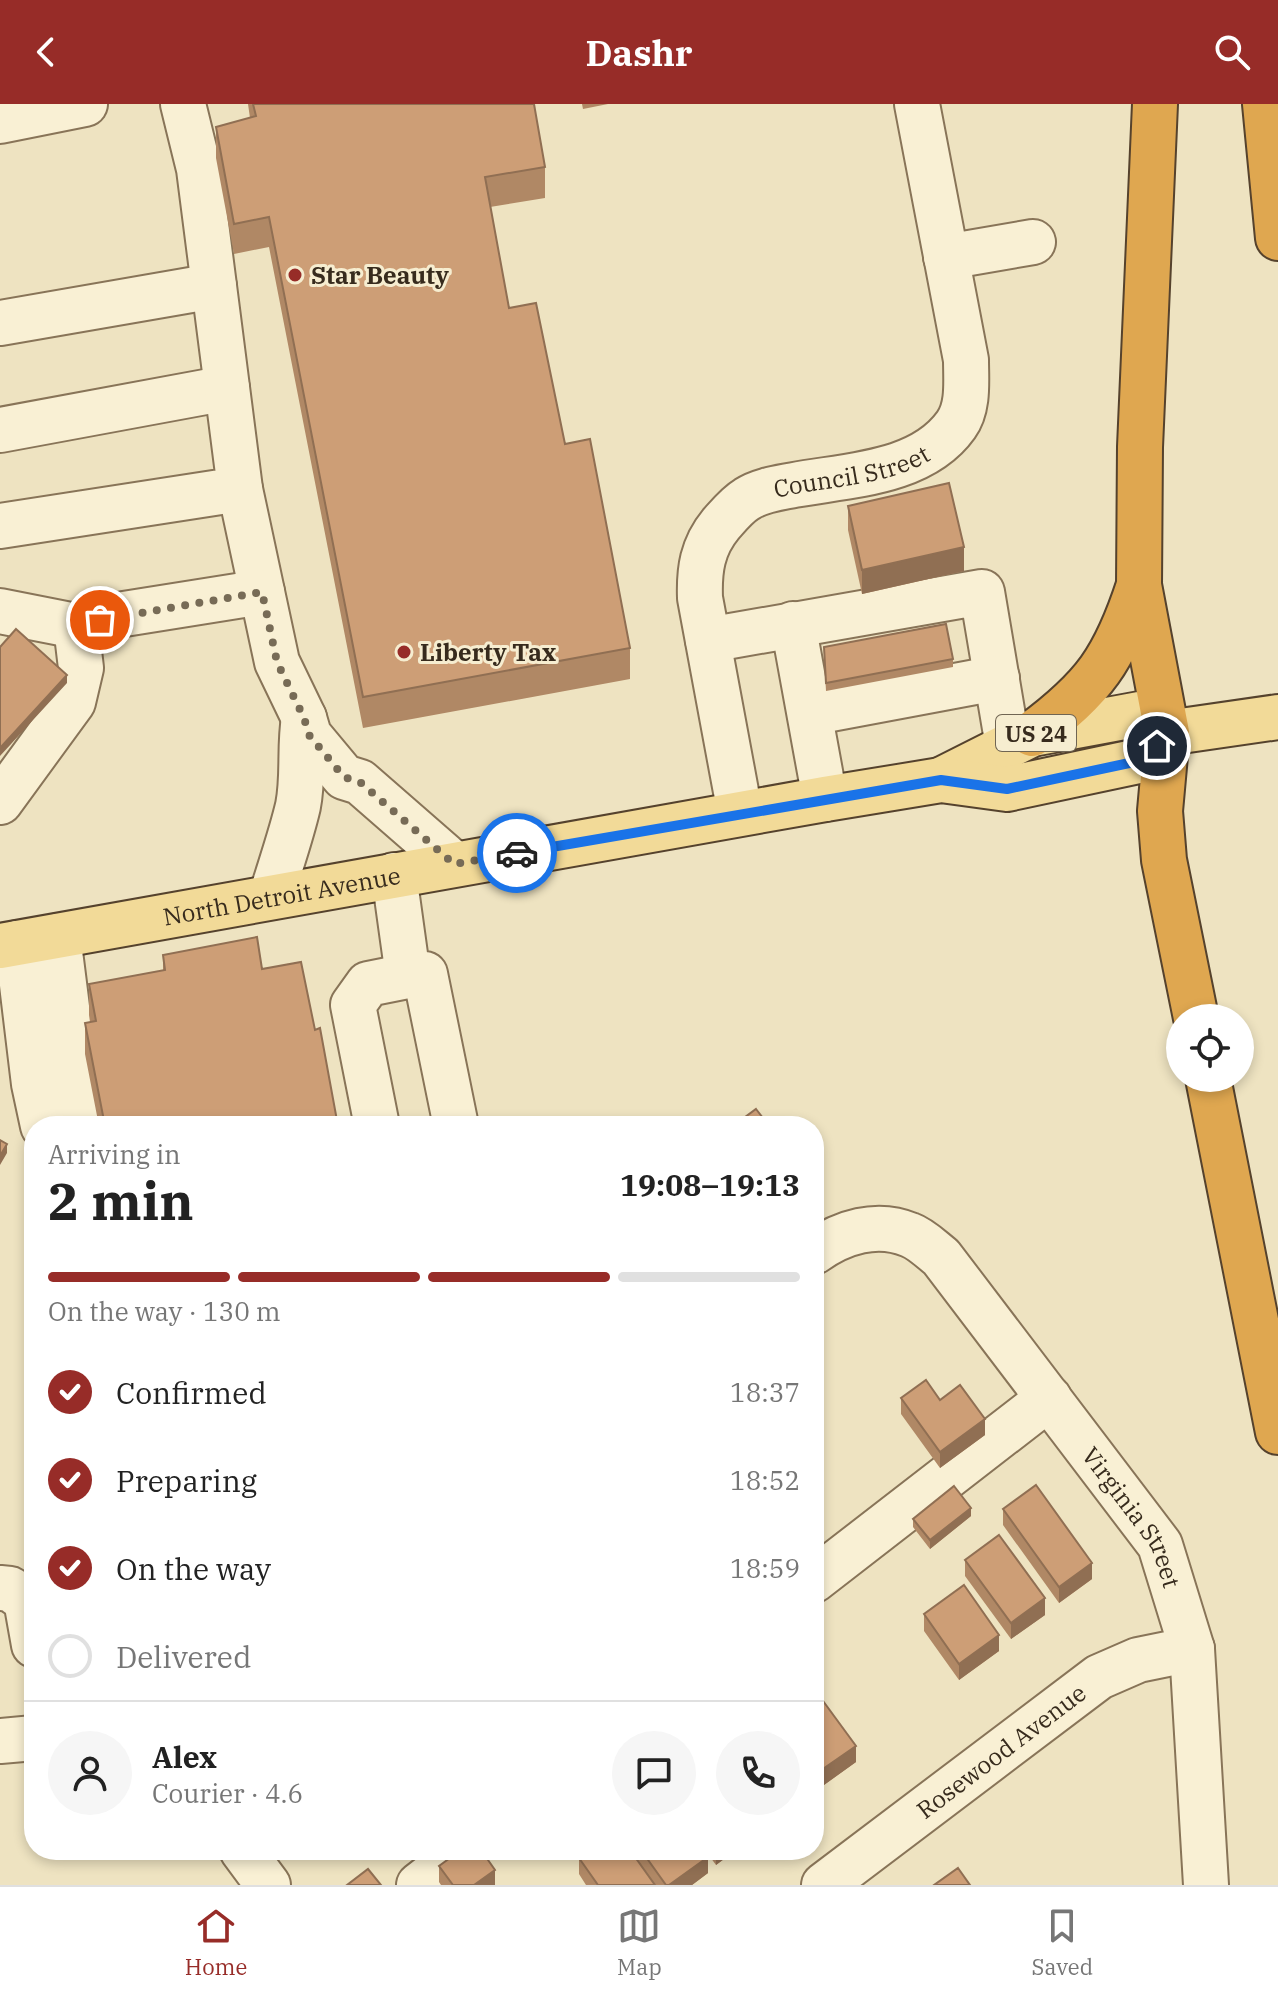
<!DOCTYPE html>
<html lang="en">
<head>
<meta charset="utf-8">
<style>
  :root { --surface:#fff; --page:#f6f6f6; --text:#222; --muted:#767676; --line:#e0e0e0; --accent:#972c28 }
  body { margin:0; font-family:"IBM Plex Serif",serif; background:var(--page); color:var(--text); height:100vh; display:flex; flex-direction:column; font-size:30px; white-space:nowrap }
  * { box-sizing:border-box; margin:0 }
  p { font-size:26px; color:var(--muted) }
  .icon { flex:none; width:44px; height:44px; fill:none; stroke:currentColor; stroke-width:2; stroke-linecap:round; stroke-linejoin:round }
  .map { position:relative; flex:1; overflow:hidden }
  .details { position:absolute; left:24px; top:1012px; width:800px; height:744px; display:flex; flex-direction:column; background:var(--surface); border-radius:32px; box-shadow:0 4px 12px #0003 }
  .details>* { flex:none }
  .fabs { position:absolute; left:1166px; top:900px; display:grid; gap:16px }
  .fabs a { display:grid; place-items:center; width:88px; height:88px; border-radius:50%; background:var(--surface); box-shadow:0 4px 12px #0003; font-size:40px }
  .pin { position:absolute; display:grid; place-items:center; width:68px; height:68px; color:#fff; margin:-34px; border:4px solid #fff; border-radius:50%; box-shadow:0 2px 8px #0007 }
  .courier { position:absolute; display:grid; place-items:center; width:80px; height:80px; margin:-40px; border:6px solid #1a73e8; border-radius:50%; background:#fff; color:#222; box-shadow:0 2px 10px #0007 }
  .headline em { font-style:normal; font-weight:700 }
  .headline div { display:flex; flex-direction:column-reverse }
  .headline { display:flex; align-items:center; justify-content:space-between; height:136px; padding:0 24px }
  h1 { font-size:52px; font-weight:700; line-height:60px }
  .bar { display:grid; grid-template-columns:repeat(4,1fr); gap:12px 8px; align-content:center; height:96px; padding:0 24px }
  .bar i { height:10px; border-radius:6px; background:var(--line) }
  .bar .selected { background:var(--accent) }
  .bar p { grid-column:span 4 }
  .line { display:flex; align-items:center; gap:20px; padding:0 24px; border-top:2px solid var(--line) }
  .line div { flex:1 }
  .round { display:grid; place-items:center; flex:none; width:84px; height:84px; border-radius:42px; background:var(--page) }
  ol { padding:0 24px; list-style:none }
  li { display:flex; align-items:center; gap:24px; height:88px }
  li p { margin-inline-start:auto }
  li .icon { padding:8px; border-radius:50%; background:var(--accent); color:#fff; stroke-width:4 }
  li:last-child { color:var(--muted) }
  li i { width:44px; height:44px; border:4px solid var(--line); border-radius:50% }
  header { display:flex; justify-content:space-between; align-items:center; height:104px; padding:0 24px; background:var(--accent); color:#fff; font-size:36px; font-weight:700 }
  .menu { display:flex; justify-content:space-around; align-items:center; height:112px; border-top:2px solid var(--line); background:var(--surface); font-size:22px; color:var(--muted) }
  .menu a { display:grid; justify-items:center; gap:4px }
  .menu .selected { color:var(--accent) }
  .map>svg:first-child { display:block }
</style>
</head>
<body>
<header><svg class="icon" aria-label="back" viewBox="0 0 24 24"><path d="M15 5l-7 7 7 7"/></svg>Dashr<svg class="icon" aria-label="search" viewBox="0 0 24 24"><circle cx="10" cy="10" r="6"/><path d="M15 15l6 6"/></svg></header>
<div class="map">
<svg width="1278" height="1781" viewBox="0 0 1278 1781">
  <rect width="100%" height="100%" fill="#eee3c1"/>
  <g fill="none" stroke-linecap="round" stroke-linejoin="round">
    <defs>
      <g id="minor">
        <path d="M 0,17 L 85,0"/>
        <path d="M 946,153 L 1033,138"/>
        <path d="M 0,219 L 214,182"/>
        <path d="M 0,326 L 227,284"/>
        <path d="M 240,385 L 277,558 L 304,614 L 309,631 L 344,673 L 360,678 L 454,760"/>
        <path d="M 0,422 L 240,385 L 199,65 L 183,0"/>
        <path d="M 0,507 L 76,522 L 124,510 L 262,488"/>
        <path d="M 793,520 L 825,695"/>
        <path d="M 708,536 L 982,488 L 1008,642"/>
        <path d="M 810,609 L 997,574"/>
        <path d="M 0,698 L 73,598 L 81,564 L 76,522"/>
        <path id="s1" d="M 740,709 L 700,494 C 699,466 702,443 721,420 C 729,411 737,401 747,395 C 761,386 779,384 794,381 C 848,371 921,370 956,321 C 969,303 966,277 966,256 L 917,0"/>
        <path d="M 394,771 L 408,872 L 425,870 L 456,1022"/>
        <path d="M 271,793 C 280,763 291,732 298,702 C 304,672 299,643 304,614"/>
        <path d="M 58,832 L 82,1022"/>
        <path d="M 17,839 L 34,980 L 43,1022"/>
        <path d="M 377,1022 L 353,901 L 368,880 L 408,872"/>
        <path id="s2" d="M 814,1148 C 842,1128 877,1117 910,1131 C 921,1135 932,1146 941,1153 L 1160,1441 L 1192,1545 L 1206,1781"/>
        <path d="M 814,1476 L 1049,1294"/>
        <path d="M 0,1484 L 10,1485 L 26,1496 L 34,1541"/>
        <path d="M 0,1637 L 34,1634"/>
        <path d="M 242,1746 L 268,1781"/>
        <path d="M 419,1781 L 464,1746"/>
        <path id="s3" d="M 824,1781 L 1099,1573 L 1138,1556 L 1192,1545"/>
      </g>
      <g id="major">
        <path d="M 941,676 L 1032,630 L 1140,610 L 1167,629 L 1278,613"/>
        <path id="s4" d="M 0,842 L 825,695 L 941,676 L 1007,685 L 1148,655 L 1167,629"/>
      </g>
      <path id="highway" d="M 1155,0 L 1140,343 L 1139,481 L 1167,629 L 1160,707 L 1164,756 L 1196,914
        M 1265,0 L 1278,134
        M 1032,630 C 1094,584 1115,555 1139,481
        M 1208,974 L 1278,1328"/>
    </defs>
    <use href="#minor" stroke="#887458" stroke-width="48"/>
    <use href="#major" stroke="#55422d" stroke-width="48"/>
    <use href="#highway" stroke="#55422d" stroke-width="48"/>
    <use href="#minor" stroke="#f9f0d4" stroke-width="44"/>
    <use href="#major" stroke="#f2da98" stroke-width="44"/>
    <use href="#highway" stroke="#dfa750" stroke-width="44"/>
  </g>
  <path fill="#b08865" d="M 248,0 L 534,0 L 545,63 L 545,94 L 490,103 L 509,204 L 565,340 L 630,544 L 630,575 L 363,624 L 269,143 L 234,150 L 216,54 L 216,23 L 250,14 Z
    M 582,0 L 608,0 L 583,5 Z
    M 848,402 L 964,467 L 862,490 L 848,426 Z
    M 824,551 L 953,555 L 953,563 L 826,587 Z
    M 163,851 L 262,865 L 315,926 L 338,1022 L 99,1022 L 85,950 L 85,919 L 90,918 L 89,911 L 89,880 L 163,867 Z
    M 901,1294 L 940,1296 L 985,1331 L 940,1364 L 901,1310 Z
    M 1003,1405 L 1092,1475 L 1059,1499 L 1003,1421 Z
    M 971,1412 L 930,1445 L 913,1423 L 913,1415 Z
    M 965,1456 L 1045,1511 L 1011,1535 L 965,1472 Z
    M 924,1510 L 999,1547 L 959,1576 L 924,1527 Z
    M 814,1587 L 856,1658 L 817,1686 L 814,1681 Z
    M 553,1746 L 571,1746 L 560,1755 Z
    M 590,1746 L 704,1746 L 708,1769 L 692,1781 L 586,1781 L 579,1770 L 579,1754 Z
    M 705,1746 L 736,1746 L 716,1761 Z
    M 439,1762 L 495,1781 L 441,1781 L 439,1778 Z"/>
  <path fill="#906f53" d="M 964,443 L 964,467 L 862,490 L 862,466 Z
    M 67,571 L 67,579 L 0,652 L 0,644 Z
    M 7,1040 L 7,1049 L 0,1061 L 0,1052 Z
    M 985,1315 L 985,1331 L 940,1364 L 940,1348 Z
    M 971,1404 L 971,1412 L 930,1445 L 930,1436 Z
    M 1092,1459 L 1092,1475 L 1059,1499 L 1059,1483 Z
    M 1045,1494 L 1045,1511 L 1011,1535 L 1011,1519 Z
    M 999,1531 L 999,1547 L 959,1576 L 959,1560 Z
    M 856,1642 L 856,1658 L 817,1686 L 817,1669 Z
    M 560,1746 L 571,1746 L 560,1755 Z
    M 716,1746 L 736,1746 L 716,1761 Z
    M 708,1753 L 708,1769 L 692,1781 L 669,1781 Z
    M 495,1766 L 495,1781 L 474,1781 Z"/>
  <path fill="#cd9e76" stroke="#906f53" stroke-width="2" d="M 253,0 L 534,0 L 545,63 L 485,73 L 509,204 L 536,199 L 565,340 L 590,335 L 630,544 L 363,593 L 269,113 L 234,120 L 216,23 L 256,12 Z
    M 949,379 L 964,443 L 862,466 L 848,402 Z
    M 946,520 L 953,555 L 826,579 L 824,543 Z
    M 16,525 L 67,571 L 0,644 L 0,543 Z
    M 257,833 L 262,865 L 301,858 L 315,926 L 320,924 L 338,1022 L 105,1022 L 85,919 L 96,917 L 89,880 L 165,866 L 163,851 Z
    M 756,1005 L 769,1022 L 733,1022 Z
    M 375,1015 L 377,1022 L 341,1022 Z
    M 0,1036 L 7,1040 L 0,1052 Z
    M 926,1276 L 940,1296 L 960,1281 L 985,1315 L 940,1348 L 901,1294 Z
    M 1036,1381 L 1092,1459 L 1059,1483 L 1003,1405 Z
    M 954,1382 L 971,1404 L 930,1436 L 913,1415 Z
    M 999,1431 L 1045,1494 L 1011,1519 L 965,1456 Z
    M 964,1481 L 999,1531 L 959,1560 L 924,1510 Z
    M 815,1586 L 856,1642 L 817,1669 L 814,1665 L 814,1587 Z
    M 461,1746 L 481,1746 L 495,1766 L 474,1781 L 453,1781 L 439,1762 Z
    M 590,1746 L 630,1746 L 655,1781 L 598,1781 L 579,1754 Z
    M 641,1746 L 704,1746 L 708,1753 L 669,1781 L 666,1781 Z
    M 958,1764 L 970,1781 L 934,1781 Z
    M 368,1765 L 381,1781 L 347,1781 Z"/>
  <g fill="none" stroke-linecap="round" stroke-linejoin="round">
    <path stroke="#776b56" stroke-width="8" stroke-dasharray="0 14.4" d="M 100,516 L 262,488 L 277,558 L 304,614 L 309,631 L 344,673 L 360,678 L 454,760 L 517,749"/>
    <path stroke="#1a73e8" stroke-width="10" d="M 517,749 L 941,676 L 1007,685 L 1148,655 L 1157,642"/>
  </g>
  <g fill="#972c28" stroke="#f6edd0" stroke-width="3">
    <circle cx="295" cy="171" r="8"/>
    <circle cx="404" cy="548" r="8"/>
  </g>
  <g text-anchor="middle" dominant-baseline="central" stroke-width="6" stroke-linejoin="round" paint-order="stroke">
    <rect fill="#f6edd0" stroke="#706553" stroke-width="2" x="996" y="611" width="80" height="36" rx="6"/>
    <g font-size="22" font-weight="bold" fill="#372b1d">
      <text x="1036" y="629">US 24</text>
    </g>
    <g font-size="24" font-weight="bold" fill="#372b1d" stroke="#f6edd0" text-anchor="start">
      <text x="311" y="171">Star Beauty</text>
      <text x="420" y="548">Liberty Tax</text>
    </g>
    <g font-size="24" fill="#372b1d" stroke="#f6edd0">
      <text stroke="none"><textPath href="#s1" startOffset="442">Council Street</textPath></text>
      <text stroke="none"><textPath href="#s4" startOffset="286">North Detroit Avenue</textPath></text>
      <text stroke="none"><textPath href="#s2" startOffset="464">Virginia Street</textPath></text>
      <text stroke="none"><textPath href="#s3" startOffset="222">Rosewood Avenue</textPath></text>
    </g>
  </g>
</svg>
<div class="fabs">
<a><svg class="icon" aria-label="locate" viewBox="0 0 24 24"><circle cx="12" cy="12" r="6"/><path d="M12 2v4M12 18v4M2 12h4M18 12h4"/></svg></a>
</div>
<div class="pin" style="left:100px;top:516px;background:#ea580c"><svg class="icon" aria-label="bag" viewBox="0 0 24 24"><path d="M5 8h14l-1 12H6zM9 8a3 3 0 0 1 6 0"/></svg></div>
<div class="pin" style="left:1157px;top:642px;background:#1f2937"><svg class="icon" aria-label="home" viewBox="0 0 24 24"><path d="M3 11l9-7 9 7M6 9v11h12V9"/></svg></div>
<div class="courier" style="left:517px;top:749px"><svg class="icon" aria-label="car" viewBox="0 0 24 24"><path d="M5 17H2v-5l4-1 3-4h7l3 4 3 1v5h-3M9 17h6M6 11h13"/><circle cx="7" cy="17" r="2"/><circle cx="17" cy="17" r="2"/></svg></div>
<section class="details">
<div class="headline"><div><h1>2 min</h1><p>Arriving in</p></div><em>19:08–19:13</em></div>
<div class="bar"><i class="selected"></i><i class="selected"></i><i class="selected"></i><i></i><p>On the way · 130 m</p></div>
<ol>
<li><svg class="icon" aria-label="check" viewBox="0 0 24 24"><path d="M5 12l5 5 9-10"/></svg>Confirmed<p>18:37</p></li>
<li><svg class="icon" aria-label="check" viewBox="0 0 24 24"><path d="M5 12l5 5 9-10"/></svg>Preparing<p>18:52</p></li>
<li><svg class="icon" aria-label="check" viewBox="0 0 24 24"><path d="M5 12l5 5 9-10"/></svg>On the way<p>18:59</p></li>
<li><i></i>Delivered</li>
</ol>
<div class="line" style="height:144px"><a class="round"><svg class="icon" aria-label="person" viewBox="0 0 24 24"><circle cx="12" cy="8" r="4"/><path d="M4 21q1-7 8-7t8 7"/></svg></a><div><b>Alex</b><p>Courier · 4.6</p></div><a class="round"><svg class="icon" aria-label="chat" viewBox="0 0 24 24"><path d="M4 5h16v11H9l-5 4z"/></svg></a><a class="round"><svg class="icon" aria-label="phone" viewBox="0 0 24 24"><path d="M5 4h4l2 5-3 2q2 4 5 5l2-3 5 2v4C11 20 4 13 5 4z"/></svg></a></div>
</section>
</div>
<nav class="menu">
<a class="selected"><svg class="icon" aria-label="home" viewBox="0 0 24 24"><path d="M3 11l9-7 9 7M6 9v11h12V9"/></svg>Home</a>
<a><svg class="icon" aria-label="map" viewBox="0 0 24 24"><path d="M3 6l6-2 6 2 6-2v14l-6 2-6-2-6 2zM9 4v14M15 6v14"/></svg>Map</a>
<a><svg class="icon" aria-label="saved" viewBox="0 0 24 24"><path d="M7 4h10v16l-5-4-5 4z"/></svg>Saved</a>
</nav>
</body>
</html>
